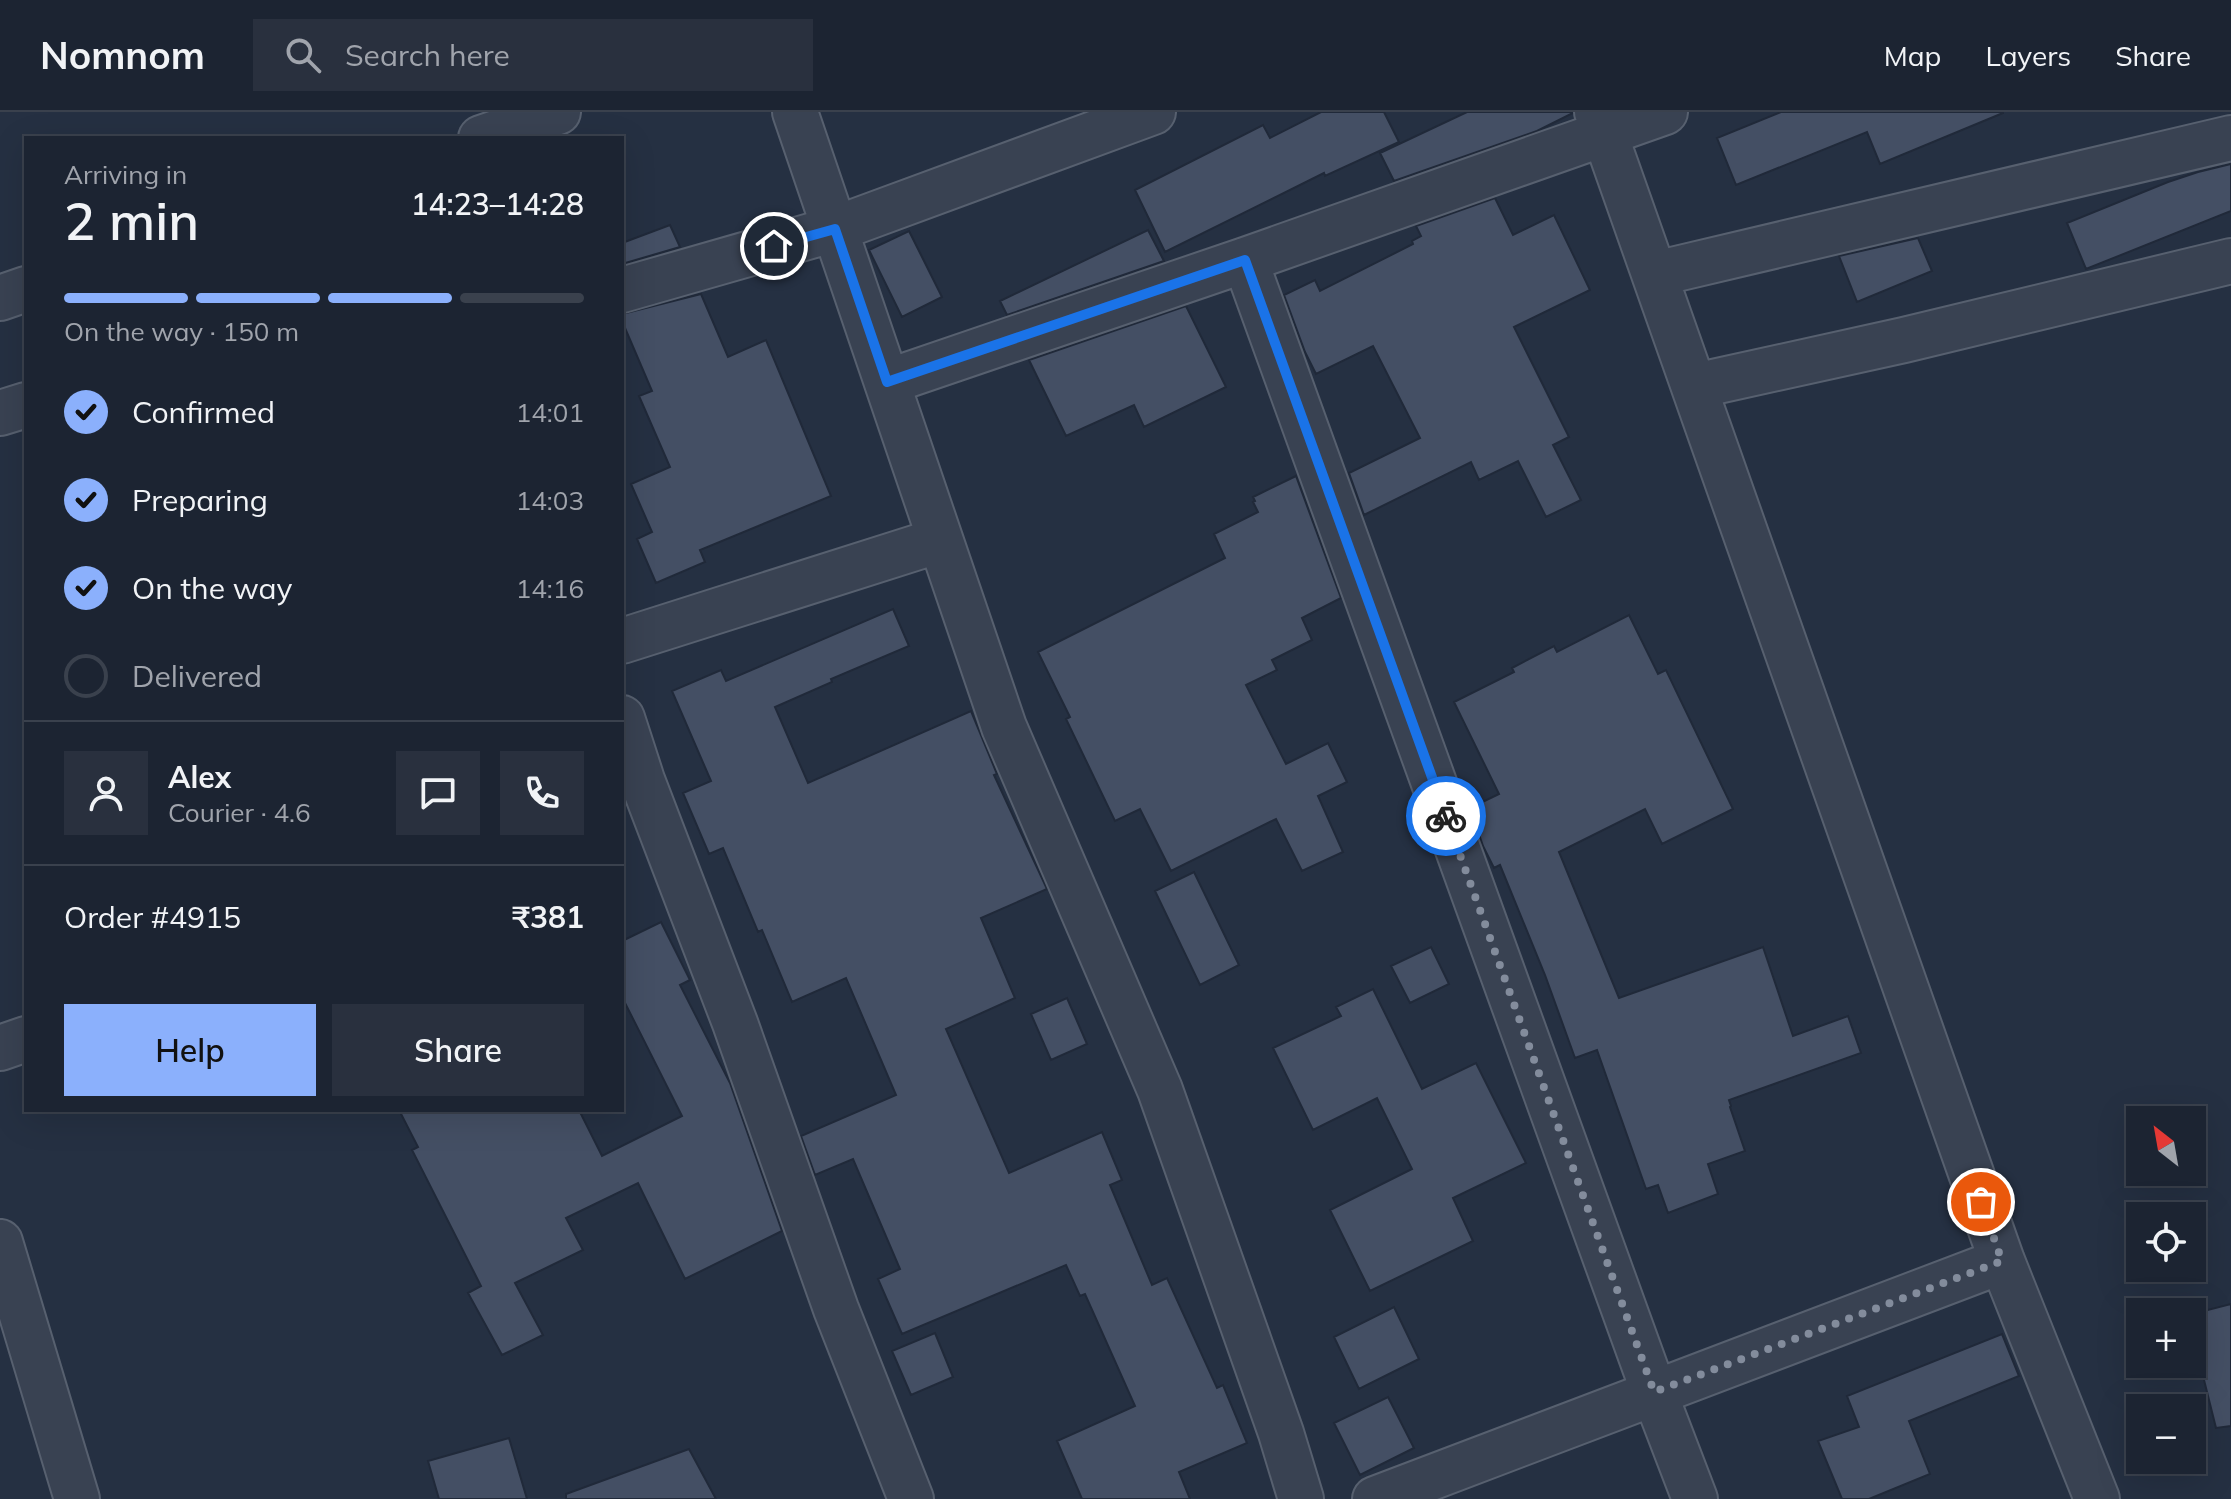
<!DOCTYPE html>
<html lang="en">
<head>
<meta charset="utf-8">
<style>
  :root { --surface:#1c2432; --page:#29303e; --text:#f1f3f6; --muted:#a0a4ac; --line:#3a414d; --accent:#8bb0fc }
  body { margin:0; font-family:Mulish,sans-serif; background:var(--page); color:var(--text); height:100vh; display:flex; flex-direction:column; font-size:30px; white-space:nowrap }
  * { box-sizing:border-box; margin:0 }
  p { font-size:26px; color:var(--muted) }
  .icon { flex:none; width:44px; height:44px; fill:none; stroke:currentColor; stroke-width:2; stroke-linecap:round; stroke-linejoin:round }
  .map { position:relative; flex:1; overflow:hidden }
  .side { position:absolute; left:24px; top:24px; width:600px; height:976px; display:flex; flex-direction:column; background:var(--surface); border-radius:0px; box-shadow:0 8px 32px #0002,0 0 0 2px var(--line) }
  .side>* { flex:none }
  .needle { width:52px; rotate:329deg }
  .controls { position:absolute; left:2126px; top:994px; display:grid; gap:16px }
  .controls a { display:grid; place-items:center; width:80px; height:80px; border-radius:0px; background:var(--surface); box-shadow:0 8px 32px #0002,0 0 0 2px var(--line); font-size:40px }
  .pin { position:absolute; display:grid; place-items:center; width:68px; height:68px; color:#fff; margin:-34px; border:4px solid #fff; border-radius:50%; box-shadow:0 2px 8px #0007 }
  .courier { position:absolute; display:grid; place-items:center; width:80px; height:80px; margin:-40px; border:6px solid #1a73e8; border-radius:50%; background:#fff; color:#222; box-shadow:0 2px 10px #0007 }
  .overview em { font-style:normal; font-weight:600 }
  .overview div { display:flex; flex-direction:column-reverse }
  .overview { display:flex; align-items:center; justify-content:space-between; height:136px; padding:0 40px }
  h1 { font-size:52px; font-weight:600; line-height:60px }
  .bar { display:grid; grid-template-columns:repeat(4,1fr); gap:12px 8px; align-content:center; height:96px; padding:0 40px }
  .bar i { height:10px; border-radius:6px; background:var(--line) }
  .bar .on { background:var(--accent) }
  .bar p { grid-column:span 4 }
  .line { display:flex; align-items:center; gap:20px; padding:0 40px; border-top:2px solid var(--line) }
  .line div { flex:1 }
  .round { display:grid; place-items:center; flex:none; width:84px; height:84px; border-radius:0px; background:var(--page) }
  ol { padding:0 40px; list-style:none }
  li { display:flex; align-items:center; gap:24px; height:88px }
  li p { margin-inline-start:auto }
  li .icon { padding:8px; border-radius:50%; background:var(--accent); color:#111; stroke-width:4 }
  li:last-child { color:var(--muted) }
  li i { width:44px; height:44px; border:4px solid var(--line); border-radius:50% }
  .primary-button { display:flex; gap:16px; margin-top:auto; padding:16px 40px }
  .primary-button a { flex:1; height:92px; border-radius:0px; background:var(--accent); color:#111; font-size:32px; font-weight:600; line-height:92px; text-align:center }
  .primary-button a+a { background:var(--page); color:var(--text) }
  header { display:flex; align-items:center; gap:48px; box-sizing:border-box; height:112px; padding:0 40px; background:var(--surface); border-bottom:2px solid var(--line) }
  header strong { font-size:38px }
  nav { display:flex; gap:44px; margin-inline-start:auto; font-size:28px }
  .search { width:560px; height:72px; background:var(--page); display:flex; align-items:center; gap:20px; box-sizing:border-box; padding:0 28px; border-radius:0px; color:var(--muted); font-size:30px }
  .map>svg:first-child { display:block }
</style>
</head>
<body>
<header>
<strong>Nomnom</strong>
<div class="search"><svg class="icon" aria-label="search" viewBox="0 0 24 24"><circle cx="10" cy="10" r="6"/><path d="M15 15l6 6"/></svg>Search here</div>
<nav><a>Map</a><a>Layers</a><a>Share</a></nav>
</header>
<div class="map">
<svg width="2231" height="1387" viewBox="0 0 2231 1387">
  <rect width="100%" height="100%" fill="#253042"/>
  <path fill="#444f64" stroke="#202939" stroke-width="2" d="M 1321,0 L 1384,0 L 1399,30 L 1325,64 L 1324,61 L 1165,140 L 1135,78 L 1263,13 L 1270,26 Z
    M 1467,0 L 1573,0 L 1573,1 L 1537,19 L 1394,69 L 1380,41 Z
    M 1781,0 L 2003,0 L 2003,1 L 1880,52 L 1867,20 L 1736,73 L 1717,26 Z
    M 2231,52 L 2231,99 L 2086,157 L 2067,111 L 2168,70 L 2198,60 Z
    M 1495,86 L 1513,123 L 1554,103 L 1590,178 L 1514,215 L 1569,325 L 1553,333 L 1581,388 L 1546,405 L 1518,349 L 1479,368 L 1471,350 L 1364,403 L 1349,361 L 1420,326 L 1373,234 L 1316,262 L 1305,240 L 1284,183 L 1315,168 L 1320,179 L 1413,132 L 1412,129 L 1421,124 L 1416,114 Z
    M 670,113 L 680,135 L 622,152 L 622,131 Z
    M 1148,118 L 1164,149 L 1007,203 L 1000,189 Z
    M 909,119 L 942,185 L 902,205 L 869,138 Z
    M 1918,126 L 1932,159 L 1857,190 L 1839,144 Z
    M 701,182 L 728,245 L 766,228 L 831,384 L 700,438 L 705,450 L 656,471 L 637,427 L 652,420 L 631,372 L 670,355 L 639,284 L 652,279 L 622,209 L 622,202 Z
    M 1186,194 L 1226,275 L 1144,315 L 1134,293 L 1066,324 L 1029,248 Z
    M 1296,364 L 1341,486 L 1302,506 L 1312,528 L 1272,548 L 1277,558 L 1246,573 L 1286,652 L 1328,631 L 1347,670 L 1318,684 L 1343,740 L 1302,759 L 1276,707 L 1171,759 L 1140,697 L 1115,709 L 1066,607 L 1070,605 L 1038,540 L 1225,446 L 1214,422 L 1258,400 L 1253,390 L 1255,389 L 1253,385 Z
    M 893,497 L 909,534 L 831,567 L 832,570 L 775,595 L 808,671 L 971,599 L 997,662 L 994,663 L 1047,777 L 981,806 L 1015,886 L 946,917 L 1009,1061 L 1102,1020 L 1122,1068 L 1110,1073 L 1152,1173 L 1167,1166 L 1217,1276 L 1223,1273 L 1247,1331 L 1179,1360 L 1190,1387 L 1082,1387 L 1057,1329 L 1135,1294 L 1085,1182 L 1080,1184 L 1066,1153 L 902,1222 L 878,1167 L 900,1157 L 853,1047 L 815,1063 L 801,1024 L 896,983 L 846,866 L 792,890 L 762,818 L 758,820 L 723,736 L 709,742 L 683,681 L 711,669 L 672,579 L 721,558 L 726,569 Z
    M 1629,503 L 1658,562 L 1666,558 L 1733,697 L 1662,732 L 1645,697 L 1559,740 L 1619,886 L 1763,835 L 1793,924 L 1848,904 L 1861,941 L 1729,988 L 1731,994 L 1730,995 L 1745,1039 L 1708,1052 L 1718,1082 L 1668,1101 L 1658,1073 L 1646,1077 L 1597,938 L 1575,946 L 1545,863 L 1500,753 L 1494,756 L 1483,734 L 1470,696 L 1499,682 L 1454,590 L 1514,560 L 1512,556 L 1554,534 L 1557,540 Z
    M 1194,760 L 1239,853 L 1200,873 L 1155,779 Z
    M 661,810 L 690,868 L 680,873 L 730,971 L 782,1119 L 685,1167 L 638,1071 L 566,1106 L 583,1138 L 515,1171 L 543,1223 L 502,1243 L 468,1181 L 481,1174 L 412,1038 L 418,1035 L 399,998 L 579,998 L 602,1044 L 682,1004 L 622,885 L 622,829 Z
    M 1431,835 L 1449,872 L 1410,891 L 1391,854 Z
    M 1373,877 L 1422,977 L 1476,951 L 1526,1051 L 1453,1086 L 1473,1129 L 1370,1179 L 1330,1098 L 1412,1057 L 1377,986 L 1313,1018 L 1273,936 L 1341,904 L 1336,895 Z
    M 1067,886 L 1087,932 L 1051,948 L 1031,902 Z
    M 2231,1192 L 2231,1314 L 2216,1316 L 2192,1220 L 2192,1202 Z
    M 1394,1195 L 1419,1247 L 1359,1277 L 1334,1225 Z
    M 935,1221 L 953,1265 L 911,1283 L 892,1239 Z
    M 2002,1222 L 2019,1264 L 1909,1309 L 1930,1362 L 1869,1387 L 1842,1387 L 1818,1329 L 1859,1315 L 1847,1284 Z
    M 1388,1285 L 1414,1336 L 1360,1363 L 1334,1311 Z
    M 509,1326 L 527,1387 L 439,1387 L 428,1349 Z
    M 689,1337 L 716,1387 L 566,1387 L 566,1382 Z"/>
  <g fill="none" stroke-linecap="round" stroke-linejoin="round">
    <defs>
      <path id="minor" d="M 795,0 L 1004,615 L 1160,978 L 1281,1321 L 1301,1387
        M 1597,0 L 2002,1149 L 2097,1387
        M 481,26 L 558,0
        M 1245,148 L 1654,1280 L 1695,1387
        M 1655,162 L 2231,26
        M 622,178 L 835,117 L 1153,0
        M 0,186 L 26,177
        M 887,270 L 1245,148 L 1665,0
        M 1695,274 L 1904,228 L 2231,149
        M 0,301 L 26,293
        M 622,529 L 940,428
        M 622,606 L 642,668 L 735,911 L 836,1197 L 911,1387
        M 0,936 L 26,927
        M 1375,1387 L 2002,1149"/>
      <path id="tertiary" d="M 0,1130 L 77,1387"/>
    </defs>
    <use href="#minor" stroke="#57606f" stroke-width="48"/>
    <use href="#tertiary" stroke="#57606f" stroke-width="48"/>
    <use href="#minor" stroke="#394252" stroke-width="44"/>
    <use href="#tertiary" stroke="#394252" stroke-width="44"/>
  </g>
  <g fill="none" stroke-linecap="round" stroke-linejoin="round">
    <path stroke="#838c9c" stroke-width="8" stroke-dasharray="0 14.4" d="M 1446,704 L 1654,1280 L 2002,1149 L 1981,1090"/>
    <path stroke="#1a73e8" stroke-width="10" d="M 774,134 L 835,117 L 887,270 L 1245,148 L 1446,704"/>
  </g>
</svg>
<div class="controls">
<a><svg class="needle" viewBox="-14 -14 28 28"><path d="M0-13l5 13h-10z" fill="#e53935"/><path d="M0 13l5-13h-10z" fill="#a0a4ac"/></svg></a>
<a><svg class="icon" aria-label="locate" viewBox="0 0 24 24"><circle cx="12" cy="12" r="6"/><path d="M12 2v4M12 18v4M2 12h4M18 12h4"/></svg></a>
<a>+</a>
<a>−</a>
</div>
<div class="pin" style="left:1981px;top:1090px;background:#ea580c"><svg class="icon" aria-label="bag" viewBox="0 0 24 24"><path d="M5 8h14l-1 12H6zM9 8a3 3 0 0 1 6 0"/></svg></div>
<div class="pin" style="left:774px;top:134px;background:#1f2937"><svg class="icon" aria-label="home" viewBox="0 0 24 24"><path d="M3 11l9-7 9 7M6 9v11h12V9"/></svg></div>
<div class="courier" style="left:1446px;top:704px"><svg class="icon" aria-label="bike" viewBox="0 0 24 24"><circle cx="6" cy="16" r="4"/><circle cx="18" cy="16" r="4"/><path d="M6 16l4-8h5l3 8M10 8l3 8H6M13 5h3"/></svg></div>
<section class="side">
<div class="overview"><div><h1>2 min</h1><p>Arriving in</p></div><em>14:23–14:28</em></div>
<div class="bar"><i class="on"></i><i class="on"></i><i class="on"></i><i></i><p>On the way · 150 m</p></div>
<ol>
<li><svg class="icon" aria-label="check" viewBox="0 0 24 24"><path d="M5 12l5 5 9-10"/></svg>Confirmed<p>14:01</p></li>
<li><svg class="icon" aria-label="check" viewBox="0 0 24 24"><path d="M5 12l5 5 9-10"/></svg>Preparing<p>14:03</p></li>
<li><svg class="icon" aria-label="check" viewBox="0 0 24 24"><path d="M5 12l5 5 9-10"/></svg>On the way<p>14:16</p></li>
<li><i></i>Delivered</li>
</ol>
<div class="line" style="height:144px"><a class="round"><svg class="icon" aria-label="person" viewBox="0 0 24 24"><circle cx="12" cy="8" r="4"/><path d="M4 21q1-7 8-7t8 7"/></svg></a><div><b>Alex</b><p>Courier · 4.6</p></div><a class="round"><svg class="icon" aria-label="chat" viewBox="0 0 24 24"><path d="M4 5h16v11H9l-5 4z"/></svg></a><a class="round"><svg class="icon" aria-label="phone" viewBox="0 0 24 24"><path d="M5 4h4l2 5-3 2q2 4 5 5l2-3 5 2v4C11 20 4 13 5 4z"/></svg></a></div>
<div class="line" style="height:104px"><div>Order #4915</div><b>₹381</b></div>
<div class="primary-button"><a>Help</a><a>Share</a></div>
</section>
</div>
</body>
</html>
